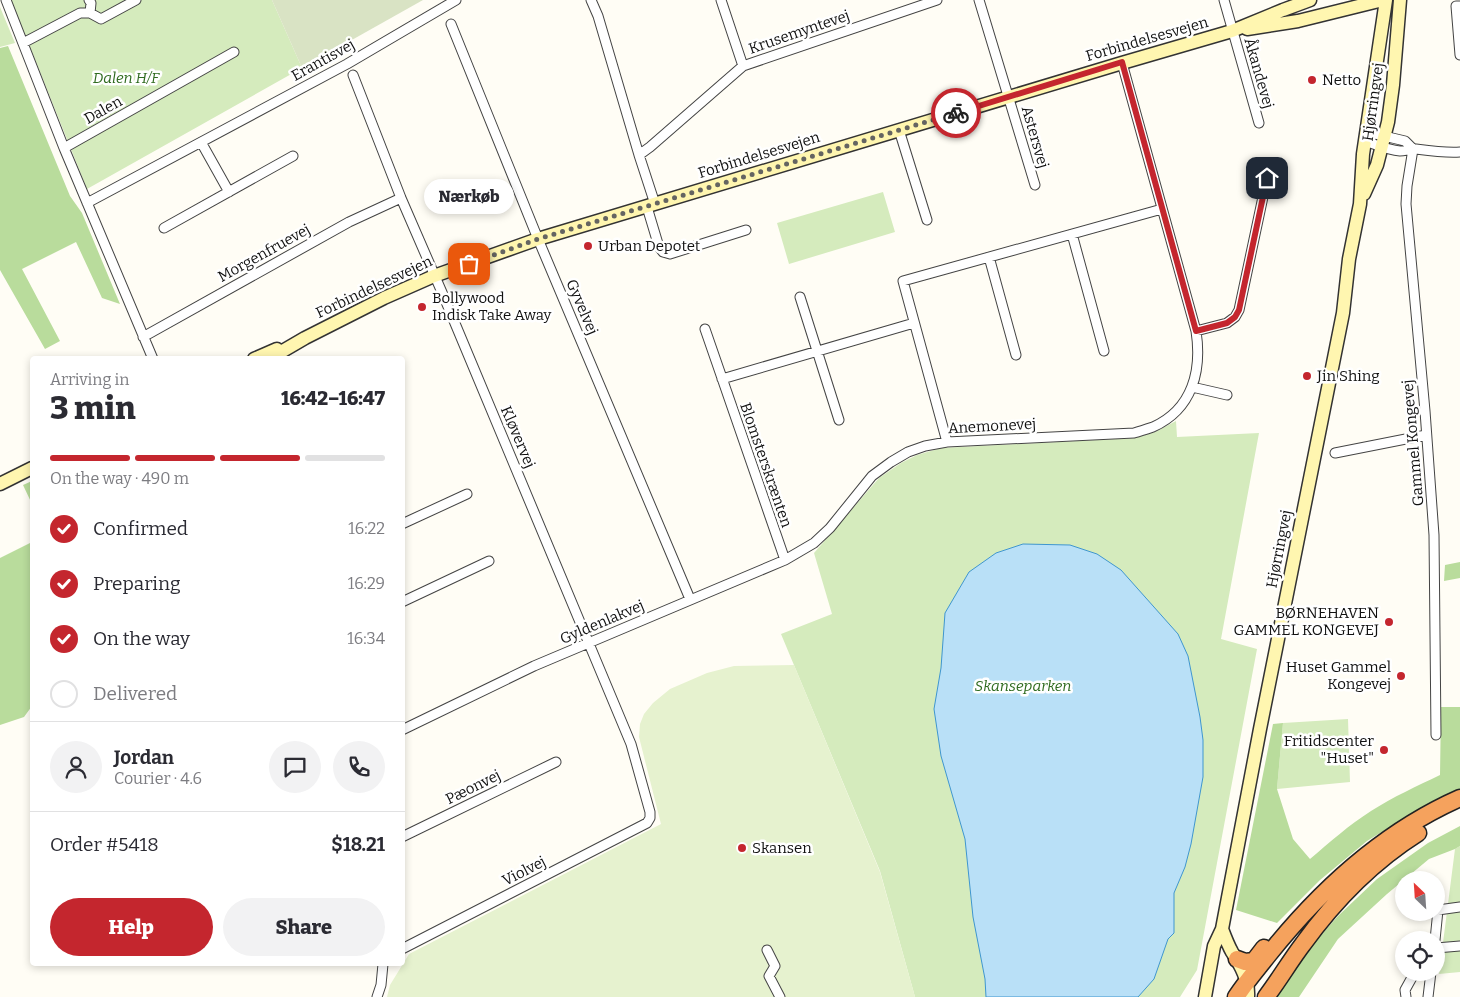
<!DOCTYPE html>
<html lang="en">
<head>
<meta charset="utf-8">
<style>
  :root { --surface:#fff; --page:#f2f2f3; --text:#2b2b33; --muted:#7c7c81; --line:#e1e1e2; --accent:#c4262e }
  body { margin:0; font-family:Bitter,serif; background:var(--page); color:var(--text); height:100vh; display:flex; flex-direction:column; font-size:19px; white-space:nowrap }
  * { box-sizing:border-box; margin:0 }
  p { font-size:16px; color:var(--muted) }
  .icon { flex:none; width:28px; height:28px; fill:none; stroke:currentColor; stroke-width:2; stroke-linecap:round; stroke-linejoin:round }
  .map { position:relative; flex:1; overflow:hidden }
  .details { position:absolute; left:30px; top:356px; width:375px; height:610px; display:flex; flex-direction:column; background:var(--surface); border-radius:5px; box-shadow:0 2px 8px #0003 }
  .details>* { flex:none }
  .needle { width:32px; rotate:335deg }
  .tools { position:absolute; left:1395px; top:871px; display:grid; gap:10px }
  .tools a { display:grid; place-items:center; width:50px; height:50px; border-radius:50%; background:var(--surface); box-shadow:0 2px 8px #0003; font-size:25px }
  .pin { position:absolute; display:grid; place-items:center; width:42px; height:42px; color:#fff; margin:-21px; border-radius:10px; box-shadow:0 2px 8px #0006 }
  .courier { position:absolute; display:grid; place-items:center; width:50px; height:50px; margin:-25px; border:4px solid #c4262e; border-radius:50%; background:#fff; color:#222; box-shadow:0 1px 6px #0007 }
  .bubble { position:absolute; height:35px; border-radius:18px; background:var(--surface); box-shadow:0 2px 8px #0003; font-size:16px; font-weight:800; line-height:35px; text-align:center }
  .summary em { font-style:normal; font-weight:800 }
  .summary div { display:flex; flex-direction:column-reverse }
  .summary { display:flex; align-items:center; justify-content:space-between; height:85px; padding:0 20px }
  h1 { font-size:32px; font-weight:800; line-height:38px }
  .bar { display:grid; grid-template-columns:repeat(4,1fr); gap:8px 5px; align-content:center; height:60px; padding:0 20px }
  .bar i { height:6px; border-radius:4px; background:var(--line) }
  .bar .on { background:var(--accent) }
  .bar p { grid-column:span 4 }
  .line { display:flex; align-items:center; gap:12px; padding:0 20px; border-top:1px solid var(--line) }
  .line div { flex:1 }
  .round { display:grid; place-items:center; flex:none; width:52px; height:52px; border-radius:26px; background:var(--page) }
  ol { padding:0 20px; list-style:none }
  li { display:flex; align-items:center; gap:15px; height:55px }
  li p { margin-inline-start:auto }
  li .icon { padding:5px; border-radius:50%; background:var(--accent); color:#fff; stroke-width:4 }
  li:last-child { color:var(--muted) }
  li i { width:28px; height:28px; border:2px solid var(--line); border-radius:50% }
  .cta { display:flex; gap:10px; margin-top:auto; padding:10px 20px }
  .cta a { flex:1; height:58px; border-radius:30px; background:var(--accent); color:#fff; font-size:20px; font-weight:800; line-height:58px; text-align:center }
  .cta a+a { background:var(--page); color:var(--text) }
  .map>svg:first-child { display:block }
</style>
</head>
<body>
<div class="map">
<svg width="1460" height="997" viewBox="0 0 1460 997">
  <rect width="100%" height="100%" fill="#fffdf5"/>
  <path fill="#d5ebbd" d="M 11,0 L 272,0 L 302,68 L 87,189 Z
    M 0,7 L 15,43 L 0,47 Z
    M 883,192 L 895,232 L 789,264 L 777,223 Z
    M 1176,421 L 1177,437 L 1259,433 L 1221,639 L 1257,649 L 1197,970 L 1180,997 L 915,997 L 880,871 L 781,634 L 832,614 L 814,553 L 879,478 L 901,463 L 917,455 L 941,448 L 1135,438 L 1155,432 Z
    M 1348,719 L 1350,782 L 1277,789 L 1283,723 Z
    M 1460,846 L 1460,972 L 1439,974 L 1455,849 Z"/>
  <path fill="#b9dc9c" d="M 8,46 L 70,196 L 82,213 L 120,304 L 102,298 L 76,242 L 22,269 L 60,341 L 45,349 L 0,270 L 0,48 Z
    M 32,481 L 32,504 L 23,485 Z
    M 32,542 L 32,706 L 24,717 L 0,725 L 0,558 Z
    M 1460,562 L 1460,578 L 1444,581 L 1445,565 Z
    M 1441,707 L 1460,707 L 1460,790 L 1419,809 L 1367,841 L 1320,880 L 1277,923 L 1236,910 L 1273,724 L 1283,723 L 1277,789 L 1293,839 L 1310,859 C 1330,842 1349,825 1371,811 C 1393,797 1417,786 1440,775 Z
    M 1460,826 L 1460,846 L 1455,849 L 1429,859 L 1387,894 L 1338,939 L 1299,997 L 1275,997 L 1305,953 L 1338,916 L 1377,879 L 1428,843 Z"/>
  <path fill="#d9e3c4" d="M 272,0 L 423,0 L 302,68 Z"/>
  <path fill="#e6f2cf" d="M 794,665 L 880,872 L 915,997 L 387,997 L 390,985 L 409,954 L 661,824 L 639,737 L 640,724 L 644,714 L 653,703 L 670,689 L 707,673 L 734,666 Z"/>
  <path fill="#b9e0f7" stroke="#3f96cf" d="M 1023,544 L 1070,545 L 1097,554 L 1121,570 L 1178,634 L 1188,656 L 1200,717 L 1203,740 L 1203,777 L 1191,844 L 1185,867 L 1174,893 L 1174,933 L 1168,939 L 1154,979 L 1138,997 L 986,997 L 985,979 L 973,917 L 965,839 L 941,756 L 934,709 L 941,668 L 945,613 L 969,572 L 996,553 Z"/>
  <g fill="none" stroke-linecap="round" stroke-linejoin="round">
    <defs>
      <path id="street" d="M 6,0 L 64,148 L 153,359
        M 89,0 L 91,3 L 90,13 L 101,19 L 136,0
        M 591,0 L 598,16 L 639,155 L 655,204
        M 721,0 L 743,66
        M 979,0 L 1035,185
        M 1224,0 L 1259,123
        M 1460,6 L 1456,6 L 1460,55
        M 451,24 L 538,239 L 690,599
        M 23,43 L 80,13 L 90,13
        M 353,75 L 401,198 L 444,297 L 631,744 L 650,812 L 650,818 L 647,823 L 402,949
        M 899,130 L 927,220
        M 1367,132 L 1405,141 L 1413,149
        M 1365,141 C 1377,145 1388,150 1400,151 C 1405,151 1410,149 1416,149 C 1431,151 1445,153 1460,152
        M 201,142 L 229,192
        M 64,148 L 234,52
        M 1413,149 L 1407,186 L 1406,204 L 1425,411 L 1434,535 L 1436,735
        M 639,155 L 650,147 L 743,66 L 937,0
        M 87,203 L 347,64 L 456,0
        M 647,207 L 659,247 L 663,252 L 670,254 L 746,230
        M 164,228 L 293,156
        M 1072,234 L 1104,351
        M 989,257 L 1016,355
        M 800,297 L 839,420
        M 705,329 L 785,560
        M 1196,331 L 1227,323 L 1235,317 L 1239,310 L 1267,178 L 1267,163
        M 143,337 L 349,222 L 401,198
        M 722,379 L 914,323
        M 1192,387 L 1227,395
        M 947,442 L 903,281 L 1162,209
        M 1335,453 L 1426,435
        M 402,524 L 467,494
        M 402,602 L 489,561
        M 402,730 L 534,666 L 785,560 L 814,543 L 830,528 L 872,476 L 891,462 L 908,452 L 925,446 L 947,442 L 1134,433 C 1141,431 1147,429 1153,427 C 1193,409 1202,370 1196,331 L 1122,63
        M 402,837 L 556,762
        M 1435,940 L 1438,910 L 1460,907
        M 1436,948 L 1460,946
        M 767,950 L 775,966 L 769,976 L 780,997
        M 377,997 L 381,985 L 383,964
        M 1406,997 L 1405,990 L 1415,972
        M 1428,997 L 1431,972"/>
      <path id="secondary" d="M 1247,29 L 1298,21 L 1383,0
        M 1364,194 L 1377,165 L 1388,122 L 1393,85 L 1400,0
        M 254,359 L 277,349
        M 269,359 L 305,338 L 384,298 L 434,276 L 538,239 L 1122,63 L 1232,31 L 1283,10 L 1310,0
        M 0,484 L 32,468
        M 1222,929 C 1225,937 1228,945 1232,952 C 1241,966 1249,980 1248,997
        M 1205,997 L 1214,946 L 1222,929 L 1260,729 L 1343,313 L 1349,259 L 1360,204 L 1363,154 L 1386,0"/>
      <path id="highway" d="M 1237,959 L 1245,962 L 1254,961 L 1264,948
        M 1236,997 C 1246,982 1258,968 1269,954 C 1321,889 1383,832 1460,798
        M 1266,997 C 1279,980 1290,961 1303,944 C 1335,900 1372,862 1418,833"/>
    </defs>
    <use href="#street" stroke="#444" stroke-width="11"/>
    <use href="#secondary" stroke="#333" stroke-width="15"/>
    <use href="#highway" stroke="#222" stroke-width="19"/>
    <use href="#street" stroke="#fff" stroke-width="9"/>
    <use href="#secondary" stroke="#fff6b0" stroke-width="12"/>
    <use href="#highway" stroke="#f5a25d" stroke-width="16"/>
  </g>
  <g fill="none" stroke-linecap="round" stroke-linejoin="round">
    <path stroke="#646461" stroke-width="5" stroke-dasharray="0 9" d="M 469,264 L 538,239 L 956,113"/>
    <path stroke="#c4262e" stroke-width="6" d="M 956,113 L 1122,62 L 1196,331 L 1227,323 L 1235,317 L 1239,310 L 1267,178"/>
  </g>
  <g fill="#c4262e" stroke="#fff" stroke-width="2">
    <circle cx="1312" cy="80" r="5"/>
    <circle cx="588" cy="246" r="5"/>
    <circle cx="422" cy="307" r="5"/>
    <circle cx="1307" cy="376" r="5"/>
    <circle cx="1389" cy="622" r="5"/>
    <circle cx="1401" cy="676" r="5"/>
    <circle cx="1384" cy="750" r="5"/>
    <circle cx="742" cy="848" r="5"/>
  </g>
  <g text-anchor="middle" dominant-baseline="central" stroke-width="5" stroke-linejoin="round" paint-order="stroke">
    <g font-size="15" fill="#111" stroke="#fff">
      <text transform="translate(799 32) rotate(-19)">Krusemyntevej</text>
      <text transform="translate(1147 39) rotate(-16)">Forbindelsesvejen</text>
      <text transform="translate(323 60) rotate(-29)">Erantisvej</text>
      <text transform="translate(1259 73) rotate(74)">Åkandevej</text>
      <text transform="translate(1373 102) rotate(-82)">Hjørringvej</text>
      <text transform="translate(103 110) rotate(-29)">Dalen</text>
      <text transform="translate(1035 137) rotate(74)">Astersvej</text>
      <text transform="translate(759 155) rotate(-17)">Forbindelsesvejen</text>
      <text transform="translate(264 253) rotate(-29)">Morgenfruevej</text>
      <text transform="translate(374 287) rotate(-25)">Forbindelsesvejen</text>
      <text transform="translate(582 307) rotate(67)">Gyvelvej</text>
      <text transform="translate(992 426) rotate(-3)">Anemonevej</text>
      <text transform="translate(518 437) rotate(67)">Kløvervej</text>
      <text transform="translate(1413 443) rotate(-95)">Gammel Kongevej</text>
      <text transform="translate(766 465) rotate(71)">Blomsterskrænten</text>
      <text transform="translate(1279 549) rotate(-79)">Hjørringvej</text>
      <text transform="translate(602 622) rotate(-23)">Gyldenlakvej</text>
      <text transform="translate(473 787) rotate(-26)">Pæonvej</text>
      <text transform="translate(524 871) rotate(-27)">Violvej</text>
    </g>
    <g font-size="15" font-style="italic" fill="#2f6b1f" stroke="#fff">
      <text x="126" y="78">Dalen H/F</text>
      <text x="1023" y="686">Skanseparken</text>
    </g>
    <g font-size="15" fill="#111" stroke="#fff" text-anchor="start">
      <text x="1322" y="80">Netto</text>
      <text x="598" y="246">Urban Depotet</text>
      <text x="432" y="298">Bollywood<tspan x="432" dy="17">Indisk Take Away</tspan></text>
      <text x="1317" y="376">Jin Shing</text>
      <text x="1379" y="613" text-anchor="end">BØRNEHAVEN<tspan x="1379" dy="17">GAMMEL KONGEVEJ</tspan></text>
      <text x="1391" y="667" text-anchor="end">Huset Gammel<tspan x="1391" dy="17">Kongevej</tspan></text>
      <text x="1374" y="741" text-anchor="end">Fritidscenter<tspan x="1374" dy="17">"Huset"</tspan></text>
      <text x="752" y="848">Skansen</text>
    </g>
  </g>
</svg>
<div class="tools">
<a><svg class="needle" viewBox="-14 -14 28 28"><path d="M0-13l5 13h-10z" fill="#e53935"/><path d="M0 13l5-13h-10z" fill="#7c7c81"/></svg></a>
<a><svg class="icon" aria-label="locate" viewBox="0 0 24 24"><circle cx="12" cy="12" r="6"/><path d="M12 2v4M12 18v4M2 12h4M18 12h4"/></svg></a>
</div>
<div class="pin" style="left:469px;top:264px;background:#ea580c"><svg class="icon" aria-label="bag" viewBox="0 0 24 24"><path d="M5 8h14l-1 12H6zM9 8a3 3 0 0 1 6 0"/></svg></div>
<div class="pin" style="left:1267px;top:178px;background:#1f2937"><svg class="icon" aria-label="home" viewBox="0 0 24 24"><path d="M3 11l9-7 9 7M6 9v11h12V9"/></svg></div>
<div class="courier" style="left:956px;top:113px"><svg class="icon" aria-label="bike" viewBox="0 0 24 24"><circle cx="6" cy="16" r="4"/><circle cx="18" cy="16" r="4"/><path d="M6 16l4-8h5l3 8M10 8l3 8H6M13 5h3"/></svg></div>
<div class="bubble" style="left:424px;top:179px;width:90px">Nærkøb</div>
<section class="details">
<div class="summary"><div><h1>3 min</h1><p>Arriving in</p></div><em>16:42–16:47</em></div>
<div class="bar"><i class="on"></i><i class="on"></i><i class="on"></i><i></i><p>On the way · 490 m</p></div>
<ol>
<li><svg class="icon" aria-label="check" viewBox="0 0 24 24"><path d="M5 12l5 5 9-10"/></svg>Confirmed<p>16:22</p></li>
<li><svg class="icon" aria-label="check" viewBox="0 0 24 24"><path d="M5 12l5 5 9-10"/></svg>Preparing<p>16:29</p></li>
<li><svg class="icon" aria-label="check" viewBox="0 0 24 24"><path d="M5 12l5 5 9-10"/></svg>On the way<p>16:34</p></li>
<li><i></i>Delivered</li>
</ol>
<div class="line" style="height:90px"><a class="round"><svg class="icon" aria-label="person" viewBox="0 0 24 24"><circle cx="12" cy="8" r="4"/><path d="M4 21q1-7 8-7t8 7"/></svg></a><div><b>Jordan</b><p>Courier · 4.6</p></div><a class="round"><svg class="icon" aria-label="chat" viewBox="0 0 24 24"><path d="M4 5h16v11H9l-5 4z"/></svg></a><a class="round"><svg class="icon" aria-label="phone" viewBox="0 0 24 24"><path d="M5 4h4l2 5-3 2q2 4 5 5l2-3 5 2v4C11 20 4 13 5 4z"/></svg></a></div>
<div class="line" style="height:65px"><div>Order #5418</div><b>$18.21</b></div>
<div class="cta"><a>Help</a><a>Share</a></div>
</section>
</div>
</body>
</html>
